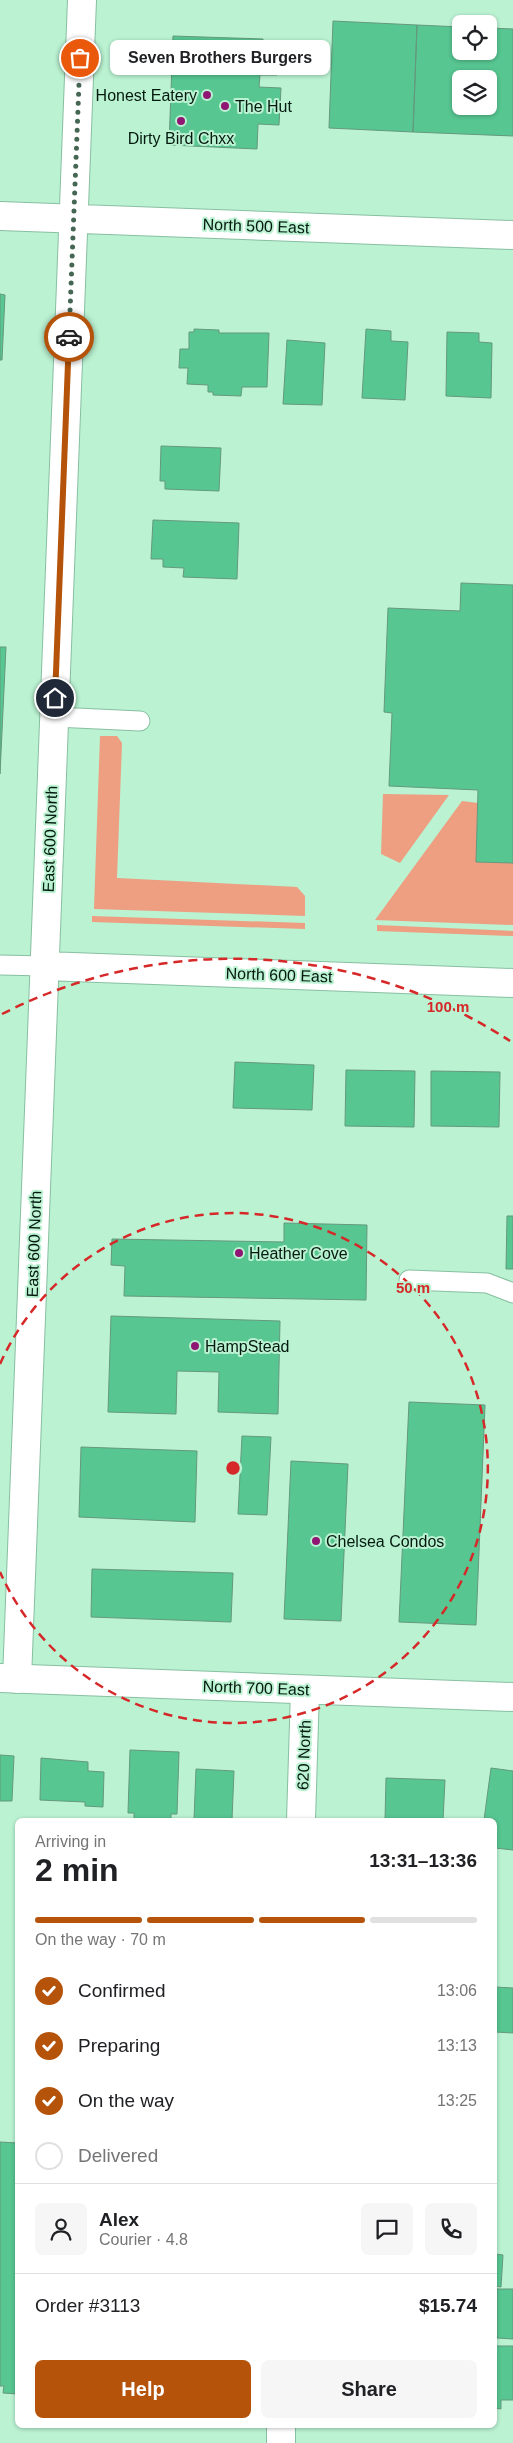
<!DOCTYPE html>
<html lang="en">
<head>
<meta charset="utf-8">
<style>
  :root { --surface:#fff; --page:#f6f6f6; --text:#202124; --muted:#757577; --line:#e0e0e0; --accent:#b45309 }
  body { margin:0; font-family:Helvetica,sans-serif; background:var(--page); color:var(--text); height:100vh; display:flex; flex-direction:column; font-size:19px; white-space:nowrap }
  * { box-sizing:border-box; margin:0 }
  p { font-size:16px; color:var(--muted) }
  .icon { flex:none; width:28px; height:28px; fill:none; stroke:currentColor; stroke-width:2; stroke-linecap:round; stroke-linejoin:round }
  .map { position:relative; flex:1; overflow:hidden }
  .drawer { position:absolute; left:15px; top:1818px; width:482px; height:610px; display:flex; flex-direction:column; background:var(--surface); border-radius:8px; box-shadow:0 1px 4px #0004 }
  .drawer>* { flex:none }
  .fabs { position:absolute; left:452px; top:15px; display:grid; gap:10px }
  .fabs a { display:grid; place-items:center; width:45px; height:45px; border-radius:8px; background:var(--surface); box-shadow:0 1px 4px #0004; font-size:25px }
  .pin { position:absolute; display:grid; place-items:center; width:42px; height:42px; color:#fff; margin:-21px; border:2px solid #fff; border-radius:50%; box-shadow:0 1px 5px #0007 }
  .courier { position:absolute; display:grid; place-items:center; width:50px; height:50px; margin:-25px; border:4px solid #b45309; border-radius:50%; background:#fff; color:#222; box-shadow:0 1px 6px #0007 }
  .bubble { position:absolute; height:35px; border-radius:8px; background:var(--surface); box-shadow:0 1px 4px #0004; font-size:16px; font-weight:700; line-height:35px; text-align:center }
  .overview em { font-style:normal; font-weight:700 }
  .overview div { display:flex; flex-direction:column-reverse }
  .overview { display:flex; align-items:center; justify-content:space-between; height:85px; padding:0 20px }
  h1 { font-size:32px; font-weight:700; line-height:38px }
  .bar { display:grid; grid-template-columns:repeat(4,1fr); gap:8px 5px; align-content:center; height:60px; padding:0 20px }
  .bar i { height:6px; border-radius:4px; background:var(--line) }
  .bar .active { background:var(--accent) }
  .bar p { grid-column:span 4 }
  .line { display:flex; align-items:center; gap:12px; padding:0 20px; border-top:1px solid var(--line) }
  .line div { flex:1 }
  .round { display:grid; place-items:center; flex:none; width:52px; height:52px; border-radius:8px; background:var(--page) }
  ol { padding:0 20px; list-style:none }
  li { display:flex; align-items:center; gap:15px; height:55px }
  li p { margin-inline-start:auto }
  li .icon { padding:5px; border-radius:50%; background:var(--accent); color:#fff; stroke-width:4 }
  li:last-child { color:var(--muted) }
  li i { width:28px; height:28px; border:2px solid var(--line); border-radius:50% }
  .button { display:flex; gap:10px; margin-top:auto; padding:10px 20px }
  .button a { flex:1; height:58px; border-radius:8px; background:var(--accent); color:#fff; font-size:20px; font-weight:700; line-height:58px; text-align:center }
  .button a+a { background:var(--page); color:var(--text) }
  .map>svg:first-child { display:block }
</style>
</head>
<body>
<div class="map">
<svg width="513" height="2443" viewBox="0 0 513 2443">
  <rect width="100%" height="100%" fill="#baf2d2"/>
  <path fill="#ee9e81" d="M 100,736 L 117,736 L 122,743 L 117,878 L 297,887 L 305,896 L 305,916 L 94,909 Z
    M 383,794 L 449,795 L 400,863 L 381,854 Z
    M 462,801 L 478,803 L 476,862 L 513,863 L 513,925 L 375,920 Z
    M 92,916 L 305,923 L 305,929 L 92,922 Z
    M 377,925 L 513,931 L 513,936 L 377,931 Z"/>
  <path fill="#57c691" stroke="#64997d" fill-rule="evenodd" d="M 333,21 L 417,25 L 413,132 L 329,128 Z
    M 417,25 L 461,27 L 461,51 L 489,51 L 489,28 L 513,29 L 513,136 L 413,132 ZM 461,79 L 489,79 L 489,106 L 461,106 Z
    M 173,36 L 263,39 L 263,45 L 278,45 L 277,75 L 260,75 L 259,87 L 281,88 L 279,125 L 258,124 L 257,149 L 169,145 Z
    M 0,294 L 5,295 L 2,360 L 0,360 Z
    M 194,329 L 219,330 L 219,333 L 269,333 L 267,387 L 242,387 L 241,396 L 213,395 L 213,392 L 208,392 L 208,385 L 187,384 L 188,368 L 179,368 L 180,349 L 189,349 L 189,332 L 194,332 Z
    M 366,329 L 391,331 L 391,341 L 408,342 L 405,400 L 362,398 Z
    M 447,332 L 479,333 L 479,342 L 492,343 L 491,398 L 446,396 Z
    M 287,340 L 325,343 L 322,405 L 283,404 Z
    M 161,446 L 221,448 L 219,491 L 165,489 L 165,481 L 160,481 Z
    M 153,520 L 239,523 L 237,579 L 183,577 L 184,568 L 163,567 L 163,559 L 151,559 Z
    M 461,583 L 513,585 L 513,863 L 476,862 L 478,790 L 389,786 L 392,713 L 384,712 L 388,608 L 460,611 Z
    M 0,647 L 6,647 L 0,774 Z
    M 235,1062 L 314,1065 L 312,1110 L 233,1108 Z
    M 346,1070 L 415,1071 L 414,1127 L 345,1126 Z
    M 431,1071 L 500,1072 L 499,1127 L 431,1126 Z
    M 507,1216 L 513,1216 L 513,1269 L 506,1269 Z
    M 284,1223 L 367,1225 L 366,1300 L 124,1296 L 125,1266 L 111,1265 L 112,1239 L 284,1242 Z
    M 111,1316 L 280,1321 L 278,1414 L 218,1412 L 219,1372 L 177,1371 L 176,1414 L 108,1412 Z
    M 409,1402 L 485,1405 L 476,1625 L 399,1622 Z
    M 242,1436 L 271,1437 L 267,1515 L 238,1514 Z
    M 81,1447 L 197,1451 L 195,1522 L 79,1517 Z
    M 291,1461 L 348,1464 L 341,1621 L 284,1619 Z
    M 92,1569 L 233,1573 L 231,1622 L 91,1617 Z
    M 130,1750 L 179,1752 L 177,1814 L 171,1814 L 171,1820 L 134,1819 L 134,1813 L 128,1813 Z
    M 0,1755 L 14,1756 L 12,1801 L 0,1801 Z
    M 41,1758 L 88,1762 L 88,1771 L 104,1772 L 103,1807 L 85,1806 L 85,1802 L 40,1800 Z
    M 491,1768 L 513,1771 L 513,1850 L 495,1848 L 495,1820 L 484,1820 Z
    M 196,1769 L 234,1771 L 232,1820 L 194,1820 Z
    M 386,1778 L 445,1780 L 443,1820 L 385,1820 Z
    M 495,1987 L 513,1988 L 513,2033 L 495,2032 Z
    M 0,2142 L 18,2143 L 18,2394 L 3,2393 L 4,2386 L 0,2386 Z
    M 495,2254 L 503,2255 L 501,2287 L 495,2286 Z
    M 497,2289 L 513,2289 L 513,2339 L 497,2338 Z
    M 495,2346 L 513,2346 L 513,2400 L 501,2400 L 501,2409 L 495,2408 Z"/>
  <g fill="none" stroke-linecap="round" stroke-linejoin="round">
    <defs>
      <path id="lane" d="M 55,717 L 140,721
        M 0,965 L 45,966
        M 409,1280 L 487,1283 L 513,1293"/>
      <path id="street" d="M 0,216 L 513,235
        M 45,966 L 513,983
        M 17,1679 L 82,0
        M 301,1820 L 305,1690
        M 281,2443 L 281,2425"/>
      <path id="secondary" d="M 0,1678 L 513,1697"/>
    </defs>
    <use href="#lane" stroke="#88bfa1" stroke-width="21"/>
    <use href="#street" stroke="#88bfa1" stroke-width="30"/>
    <use href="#secondary" stroke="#88bfa1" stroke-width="30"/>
    <use href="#lane" stroke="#fff" stroke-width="19"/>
    <use href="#street" stroke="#fff" stroke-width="28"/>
    <use href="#secondary" stroke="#fff" stroke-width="28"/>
  </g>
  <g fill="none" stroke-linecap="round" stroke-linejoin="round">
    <path stroke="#446653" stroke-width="5" stroke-dasharray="0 9" d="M 69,337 L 80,58"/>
    <path stroke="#b45309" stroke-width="6" d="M 55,698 L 69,337"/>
  </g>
  <g fill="none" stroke="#d62828" stroke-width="2.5" stroke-dasharray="9 6">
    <path d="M0 1364A255 255 0 1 1 0 1572"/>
    <path d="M2 1014A509 509 0 0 1 510 1041"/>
  </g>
  <g fill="#901673" stroke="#baf2d2" stroke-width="2">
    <circle cx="207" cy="95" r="5"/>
    <circle cx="225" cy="106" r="5"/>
    <circle cx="181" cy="121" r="5"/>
    <circle cx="239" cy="1253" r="5"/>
    <circle cx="195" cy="1346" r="5"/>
    <circle cx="316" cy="1541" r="5"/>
  </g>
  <g text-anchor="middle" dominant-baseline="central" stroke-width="4" stroke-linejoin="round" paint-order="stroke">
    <g font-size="16" fill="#041a0f" stroke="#baf2d2" text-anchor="start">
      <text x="197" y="95" text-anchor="end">Honest Eatery</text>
      <text x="235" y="106">The Hut</text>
      <text x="181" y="138" text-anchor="middle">Dirty Bird Chxx</text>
      <text x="249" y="1253">Heather Cove</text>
      <text x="205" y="1346">HampStead</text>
      <text x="326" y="1541">Chelsea Condos</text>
    </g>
    <g font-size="16" fill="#041a0f" stroke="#baf2d2">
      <text transform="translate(256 226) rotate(2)">North 500 East</text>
      <text transform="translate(50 839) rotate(-88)">East 600 North</text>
      <text transform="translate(279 975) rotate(2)">North 600 East</text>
      <text transform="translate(34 1244) rotate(-88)">East 600 North</text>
      <text transform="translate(256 1688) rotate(2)">North 700 East</text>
      <text transform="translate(304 1755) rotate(-88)">620 North</text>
    </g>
  </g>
  <circle cx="233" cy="1468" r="8" fill="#d62828" stroke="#baf2d2" stroke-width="2.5"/>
  <g font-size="15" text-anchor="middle" font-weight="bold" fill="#d62828" stroke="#baf2d2" stroke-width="4" stroke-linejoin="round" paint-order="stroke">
    <text x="448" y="1012">100 m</text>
    <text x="413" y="1293">50 m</text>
  </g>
</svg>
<div class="fabs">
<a><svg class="icon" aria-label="locate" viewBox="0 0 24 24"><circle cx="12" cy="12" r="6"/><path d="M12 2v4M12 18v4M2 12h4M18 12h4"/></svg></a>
<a><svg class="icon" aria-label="layers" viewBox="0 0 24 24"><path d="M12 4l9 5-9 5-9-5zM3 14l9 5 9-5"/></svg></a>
</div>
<div class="pin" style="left:80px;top:58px;background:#ea580c"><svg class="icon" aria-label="bag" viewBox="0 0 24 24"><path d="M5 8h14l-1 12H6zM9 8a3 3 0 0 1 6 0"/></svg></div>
<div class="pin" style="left:55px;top:698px;background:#1f2937"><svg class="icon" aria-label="home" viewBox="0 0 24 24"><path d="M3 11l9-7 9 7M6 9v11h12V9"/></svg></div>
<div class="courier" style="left:69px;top:337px"><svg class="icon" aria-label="car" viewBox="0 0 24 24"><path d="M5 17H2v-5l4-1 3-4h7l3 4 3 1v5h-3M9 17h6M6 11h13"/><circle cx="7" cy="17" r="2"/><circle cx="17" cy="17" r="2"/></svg></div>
<div class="bubble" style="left:110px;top:40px;width:220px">Seven Brothers Burgers</div>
<section class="drawer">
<div class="overview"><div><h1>2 min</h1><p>Arriving in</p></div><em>13:31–13:36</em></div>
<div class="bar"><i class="active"></i><i class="active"></i><i class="active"></i><i></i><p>On the way · 70 m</p></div>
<ol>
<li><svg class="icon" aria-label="check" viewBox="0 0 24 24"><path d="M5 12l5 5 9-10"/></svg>Confirmed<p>13:06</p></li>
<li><svg class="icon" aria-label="check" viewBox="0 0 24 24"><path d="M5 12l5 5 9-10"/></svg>Preparing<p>13:13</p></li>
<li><svg class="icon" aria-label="check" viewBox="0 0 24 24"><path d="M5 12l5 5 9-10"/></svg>On the way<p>13:25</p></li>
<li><i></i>Delivered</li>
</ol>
<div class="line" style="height:90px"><a class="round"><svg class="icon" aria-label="person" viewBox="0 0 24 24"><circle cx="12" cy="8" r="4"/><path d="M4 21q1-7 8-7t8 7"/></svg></a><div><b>Alex</b><p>Courier · 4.8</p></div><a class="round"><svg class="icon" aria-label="chat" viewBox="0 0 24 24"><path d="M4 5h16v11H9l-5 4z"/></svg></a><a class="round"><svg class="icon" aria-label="phone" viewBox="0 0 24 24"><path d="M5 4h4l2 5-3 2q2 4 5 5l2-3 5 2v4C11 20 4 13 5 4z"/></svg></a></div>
<div class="line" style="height:65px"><div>Order #3113</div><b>$15.74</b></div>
<div class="button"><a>Help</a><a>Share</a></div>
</section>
</div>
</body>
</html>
